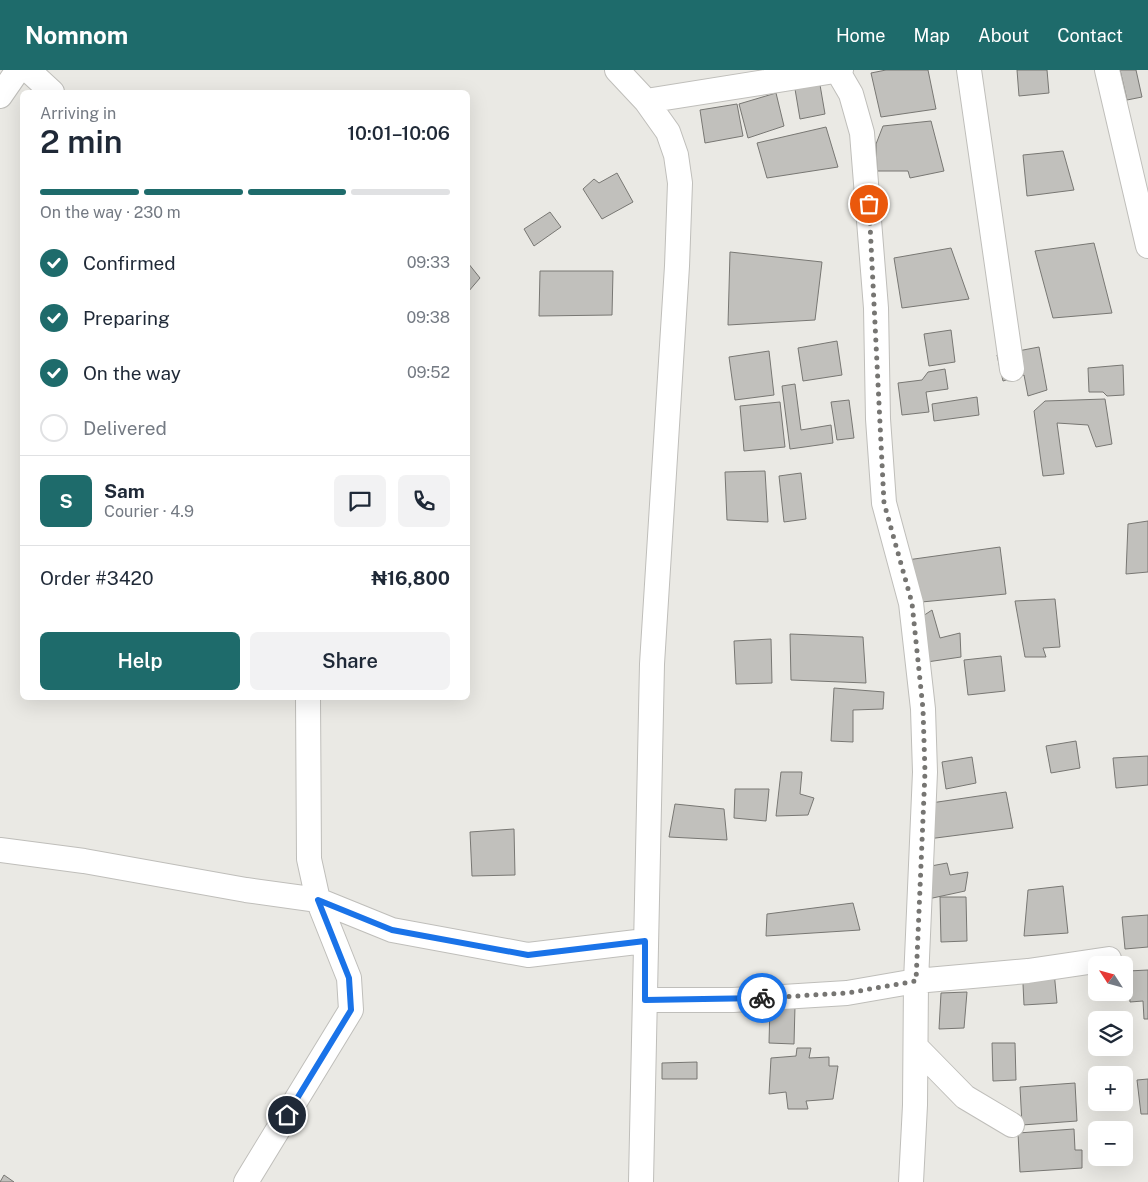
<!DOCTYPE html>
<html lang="en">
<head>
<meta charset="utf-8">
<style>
  :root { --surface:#fff; --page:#f2f2f3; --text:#1f2937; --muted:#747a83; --line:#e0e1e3; --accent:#1e6b6b }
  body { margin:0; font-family:"Public Sans",sans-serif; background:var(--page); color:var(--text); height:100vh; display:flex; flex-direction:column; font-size:19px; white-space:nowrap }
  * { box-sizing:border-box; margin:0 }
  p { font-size:16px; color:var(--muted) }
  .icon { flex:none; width:28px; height:28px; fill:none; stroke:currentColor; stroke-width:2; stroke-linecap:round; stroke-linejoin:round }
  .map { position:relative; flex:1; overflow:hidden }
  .panel { position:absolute; left:20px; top:20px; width:450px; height:610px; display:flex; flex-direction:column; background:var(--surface); border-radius:8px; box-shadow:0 5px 20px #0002 }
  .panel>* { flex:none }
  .needle { width:32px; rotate:306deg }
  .tools { position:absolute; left:1088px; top:886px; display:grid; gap:10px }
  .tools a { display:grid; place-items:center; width:45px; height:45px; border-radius:8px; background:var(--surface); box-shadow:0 5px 20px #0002; font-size:25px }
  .pin { position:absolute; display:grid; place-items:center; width:42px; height:42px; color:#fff; margin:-21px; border:2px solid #fff; border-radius:50%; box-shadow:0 1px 5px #0007 }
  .courier { position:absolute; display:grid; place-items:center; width:50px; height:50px; margin:-25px; border:4px solid #1a73e8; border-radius:50%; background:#fff; color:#222; box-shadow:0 1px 6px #0007 }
  .head em { font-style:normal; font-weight:600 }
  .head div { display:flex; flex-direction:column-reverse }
  .head { display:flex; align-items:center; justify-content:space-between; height:85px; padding:0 20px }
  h1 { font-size:32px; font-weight:600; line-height:38px }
  .bar { display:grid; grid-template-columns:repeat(4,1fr); gap:8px 5px; align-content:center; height:60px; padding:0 20px }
  .bar i { height:6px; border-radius:4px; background:var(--line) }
  .bar .on { background:var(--accent) }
  .bar p { grid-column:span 4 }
  .line { display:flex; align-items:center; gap:12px; padding:0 20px; border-top:1px solid var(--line) }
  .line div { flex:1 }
  .round { display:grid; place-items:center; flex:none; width:52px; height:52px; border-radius:8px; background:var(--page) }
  ol { padding:0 20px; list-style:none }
  li { display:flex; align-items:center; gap:15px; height:55px }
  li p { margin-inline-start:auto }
  li .icon { padding:5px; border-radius:50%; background:var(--accent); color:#fff; stroke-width:4 }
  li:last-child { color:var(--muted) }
  li i { width:28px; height:28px; border:2px solid var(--line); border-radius:50% }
  .action { display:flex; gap:10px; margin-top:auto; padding:10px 20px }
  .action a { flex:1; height:58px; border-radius:8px; background:var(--accent); color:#fff; font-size:20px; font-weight:600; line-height:58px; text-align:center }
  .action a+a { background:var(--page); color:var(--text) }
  header { display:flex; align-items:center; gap:30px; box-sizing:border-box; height:70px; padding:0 25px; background:var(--accent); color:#fff }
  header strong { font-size:24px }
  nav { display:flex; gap:28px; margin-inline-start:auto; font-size:18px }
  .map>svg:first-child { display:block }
</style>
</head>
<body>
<header>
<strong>Nomnom</strong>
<nav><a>Home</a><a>Map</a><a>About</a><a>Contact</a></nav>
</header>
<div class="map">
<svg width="1148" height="1112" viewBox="0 0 1148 1112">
  <rect width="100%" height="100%" fill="#eae9e4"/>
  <path fill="#c1c0bc" stroke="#787773" d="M 886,0 L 928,0 L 936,39 L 881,47 L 871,3 Z
    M 1017,0 L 1047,0 L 1049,23 L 1019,26 Z
    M 1120,0 L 1136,0 L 1142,27 L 1127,30 Z
    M 819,9 L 825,44 L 800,49 L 794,13 Z
    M 776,23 L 784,56 L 748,68 L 739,34 Z
    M 737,34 L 743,66 L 705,73 L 700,40 Z
    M 931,51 L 944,101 L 910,108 L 908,101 L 877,101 L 876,74 L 883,56 Z
    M 826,57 L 838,97 L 767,108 L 757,73 Z
    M 1063,81 L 1074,120 L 1027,126 L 1023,85 Z
    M 617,103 L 633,132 L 602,149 L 583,119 L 594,109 L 599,113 Z
    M 550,142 L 561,157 L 534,176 L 524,159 Z
    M 1094,173 L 1112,243 L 1053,248 L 1035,181 Z
    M 951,178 L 969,229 L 902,238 L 894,188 Z
    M 730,182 L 822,192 L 815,250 L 728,255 Z
    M 468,193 L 480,208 L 468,222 Z
    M 540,201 L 613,201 L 612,245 L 539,246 Z
    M 951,260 L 955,292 L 929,296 L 924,264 Z
    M 837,271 L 842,305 L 803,311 L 798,278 Z
    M 1039,277 L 1047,320 L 1028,326 L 1024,305 L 1003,311 L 997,285 Z
    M 769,281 L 774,325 L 735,330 L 729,287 Z
    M 1123,295 L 1124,325 L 1107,326 L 1103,322 L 1089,322 L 1088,298 Z
    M 945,299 L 948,319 L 926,322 L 929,342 L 902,345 L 898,313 L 922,310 L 928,302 Z
    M 795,314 L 801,360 L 831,355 L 833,373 L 790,379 L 782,316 Z
    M 977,327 L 979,345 L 934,351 L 932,334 Z
    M 1105,329 L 1112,374 L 1096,377 L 1088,355 L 1057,353 L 1064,404 L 1043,406 L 1034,341 L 1045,331 Z
    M 849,330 L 854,368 L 837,370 L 831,332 Z
    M 780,332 L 785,377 L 744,381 L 740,336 Z
    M 765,401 L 768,452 L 727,450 L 725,402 Z
    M 801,403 L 806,449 L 784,452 L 779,406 Z
    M 1148,451 L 1148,502 L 1126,504 L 1128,454 Z
    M 1000,477 L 1006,524 L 911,533 L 907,490 Z
    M 1055,529 L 1060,577 L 1043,578 L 1046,587 L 1025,587 L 1015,531 Z
    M 932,540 L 940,568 L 960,563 L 961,587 L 920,593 L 914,552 Z
    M 790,564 L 863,567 L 866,613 L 791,610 Z
    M 771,569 L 772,613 L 736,614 L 734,571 Z
    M 1001,586 L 1005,621 L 968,625 L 964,590 Z
    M 834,618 L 884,622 L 883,639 L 853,640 L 853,672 L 831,671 Z
    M 1076,671 L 1080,698 L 1051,703 L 1046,676 Z
    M 1148,686 L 1148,715 L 1116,718 L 1113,688 Z
    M 972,687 L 976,713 L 946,719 L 942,692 Z
    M 781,702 L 802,702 L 800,724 L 814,728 L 808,745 L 776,746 Z
    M 735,719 L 769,719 L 766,751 L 734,748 Z
    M 1006,722 L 1013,758 L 928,769 L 924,734 Z
    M 675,734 L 724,739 L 727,770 L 669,767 Z
    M 514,759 L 515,805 L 472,806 L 470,762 Z
    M 947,793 L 950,805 L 968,802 L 965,821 L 928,829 L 931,796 Z
    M 1063,816 L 1068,863 L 1024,866 L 1028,820 Z
    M 940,827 L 966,827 L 967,871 L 941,872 Z
    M 853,833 L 860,860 L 766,866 L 767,844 Z
    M 1148,845 L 1148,877 L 1125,879 L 1122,847 Z
    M 1053,891 L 1057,933 L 1024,935 L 1022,893 Z
    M 1148,900 L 1148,949 L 1144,949 L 1143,931 L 1130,932 L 1128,901 Z
    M 967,922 L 964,958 L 939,959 L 941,923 Z
    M 770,936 L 795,936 L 794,974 L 769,973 Z
    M 992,973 L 1015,973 L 1016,1010 L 993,1011 Z
    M 797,978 L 811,978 L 809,988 L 829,987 L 829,996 L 838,996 L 833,1029 L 806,1031 L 808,1039 L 788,1039 L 786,1022 L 769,1024 L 771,988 L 796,986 Z
    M 697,992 L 697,1009 L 662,1009 L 662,993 Z
    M 1148,1009 L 1148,1044 L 1141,1044 L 1137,1010 Z
    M 1075,1013 L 1077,1051 L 1022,1055 L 1020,1017 Z
    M 1074,1059 L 1075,1080 L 1082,1080 L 1082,1098 L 1020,1102 L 1018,1063 Z
    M 4,1105 L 14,1112 L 0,1112 Z"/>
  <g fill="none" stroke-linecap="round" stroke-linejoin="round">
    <defs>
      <path id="street" d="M 28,0 L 52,22
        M 617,0 L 646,31 L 668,62 L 676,85 L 680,113 L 677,196 L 652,594 L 641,1112
        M 837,0 L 851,24 L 862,63 L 876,238 L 878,349 L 884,433 L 911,533 L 923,639 L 925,702 L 916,911 L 915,1035 L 911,1112
        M 969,0 L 1012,299
        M 1107,0 L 1148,176
        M 0,26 L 18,0
        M 646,31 L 841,0
        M 0,780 L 84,791 L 246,820 L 318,830 L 392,860 L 528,885 L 645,871
        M 645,930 L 733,930 L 847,923 L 916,911 L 1028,901 L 1109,889
        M 916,977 L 965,1027 L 1012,1055
        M 246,1112 L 351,940 L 349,908 L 318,830 L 309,789 L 308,628"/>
    </defs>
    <use href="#street" stroke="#bfbeba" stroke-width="26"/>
    <use href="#street" stroke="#fff" stroke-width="24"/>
  </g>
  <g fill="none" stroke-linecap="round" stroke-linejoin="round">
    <path stroke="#767572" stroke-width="5" stroke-dasharray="0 9" d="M 762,928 L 847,923 L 916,911 L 925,702 L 923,639 L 912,533 L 884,433 L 869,134"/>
    <path stroke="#1a73e8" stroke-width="6" d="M 287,1045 L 351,940 L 349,908 L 318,830 L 392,860 L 528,885 L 645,871 L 645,930 L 762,928"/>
  </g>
</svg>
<div class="tools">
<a><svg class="needle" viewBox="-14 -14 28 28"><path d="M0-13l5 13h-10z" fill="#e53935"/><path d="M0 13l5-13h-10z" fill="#747a83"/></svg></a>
<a><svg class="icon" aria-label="layers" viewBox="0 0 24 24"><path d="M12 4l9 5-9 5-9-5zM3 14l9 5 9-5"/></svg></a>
<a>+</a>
<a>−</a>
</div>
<div class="pin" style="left:869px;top:134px;background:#ea580c"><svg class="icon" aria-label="bag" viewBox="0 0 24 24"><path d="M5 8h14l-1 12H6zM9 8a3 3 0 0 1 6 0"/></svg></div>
<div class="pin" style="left:287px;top:1045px;background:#1f2937"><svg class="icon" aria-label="home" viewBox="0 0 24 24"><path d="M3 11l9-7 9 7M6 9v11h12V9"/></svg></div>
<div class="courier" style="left:762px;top:928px"><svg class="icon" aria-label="bike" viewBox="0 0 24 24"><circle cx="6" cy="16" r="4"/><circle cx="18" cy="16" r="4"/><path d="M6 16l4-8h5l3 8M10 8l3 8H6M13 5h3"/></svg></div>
<section class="panel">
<div class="head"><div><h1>2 min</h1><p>Arriving in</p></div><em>10:01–10:06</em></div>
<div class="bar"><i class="on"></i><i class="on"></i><i class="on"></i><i></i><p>On the way · 230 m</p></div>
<ol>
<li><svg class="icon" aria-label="check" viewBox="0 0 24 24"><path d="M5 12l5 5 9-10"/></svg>Confirmed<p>09:33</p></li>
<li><svg class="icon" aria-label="check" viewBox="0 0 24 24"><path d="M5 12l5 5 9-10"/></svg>Preparing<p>09:38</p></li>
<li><svg class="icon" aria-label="check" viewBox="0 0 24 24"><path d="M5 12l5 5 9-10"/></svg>On the way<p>09:52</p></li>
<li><i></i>Delivered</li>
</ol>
<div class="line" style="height:90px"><b class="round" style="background:var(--accent);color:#fff">S</b><div><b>Sam</b><p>Courier · 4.9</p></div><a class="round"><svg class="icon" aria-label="chat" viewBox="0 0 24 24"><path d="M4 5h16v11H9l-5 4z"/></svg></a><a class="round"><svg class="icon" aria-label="phone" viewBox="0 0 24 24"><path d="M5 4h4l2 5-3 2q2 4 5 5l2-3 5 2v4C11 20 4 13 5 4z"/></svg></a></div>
<div class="line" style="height:65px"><div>Order #3420</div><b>₦16,800</b></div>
<div class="action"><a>Help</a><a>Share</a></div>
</section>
</div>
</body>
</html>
